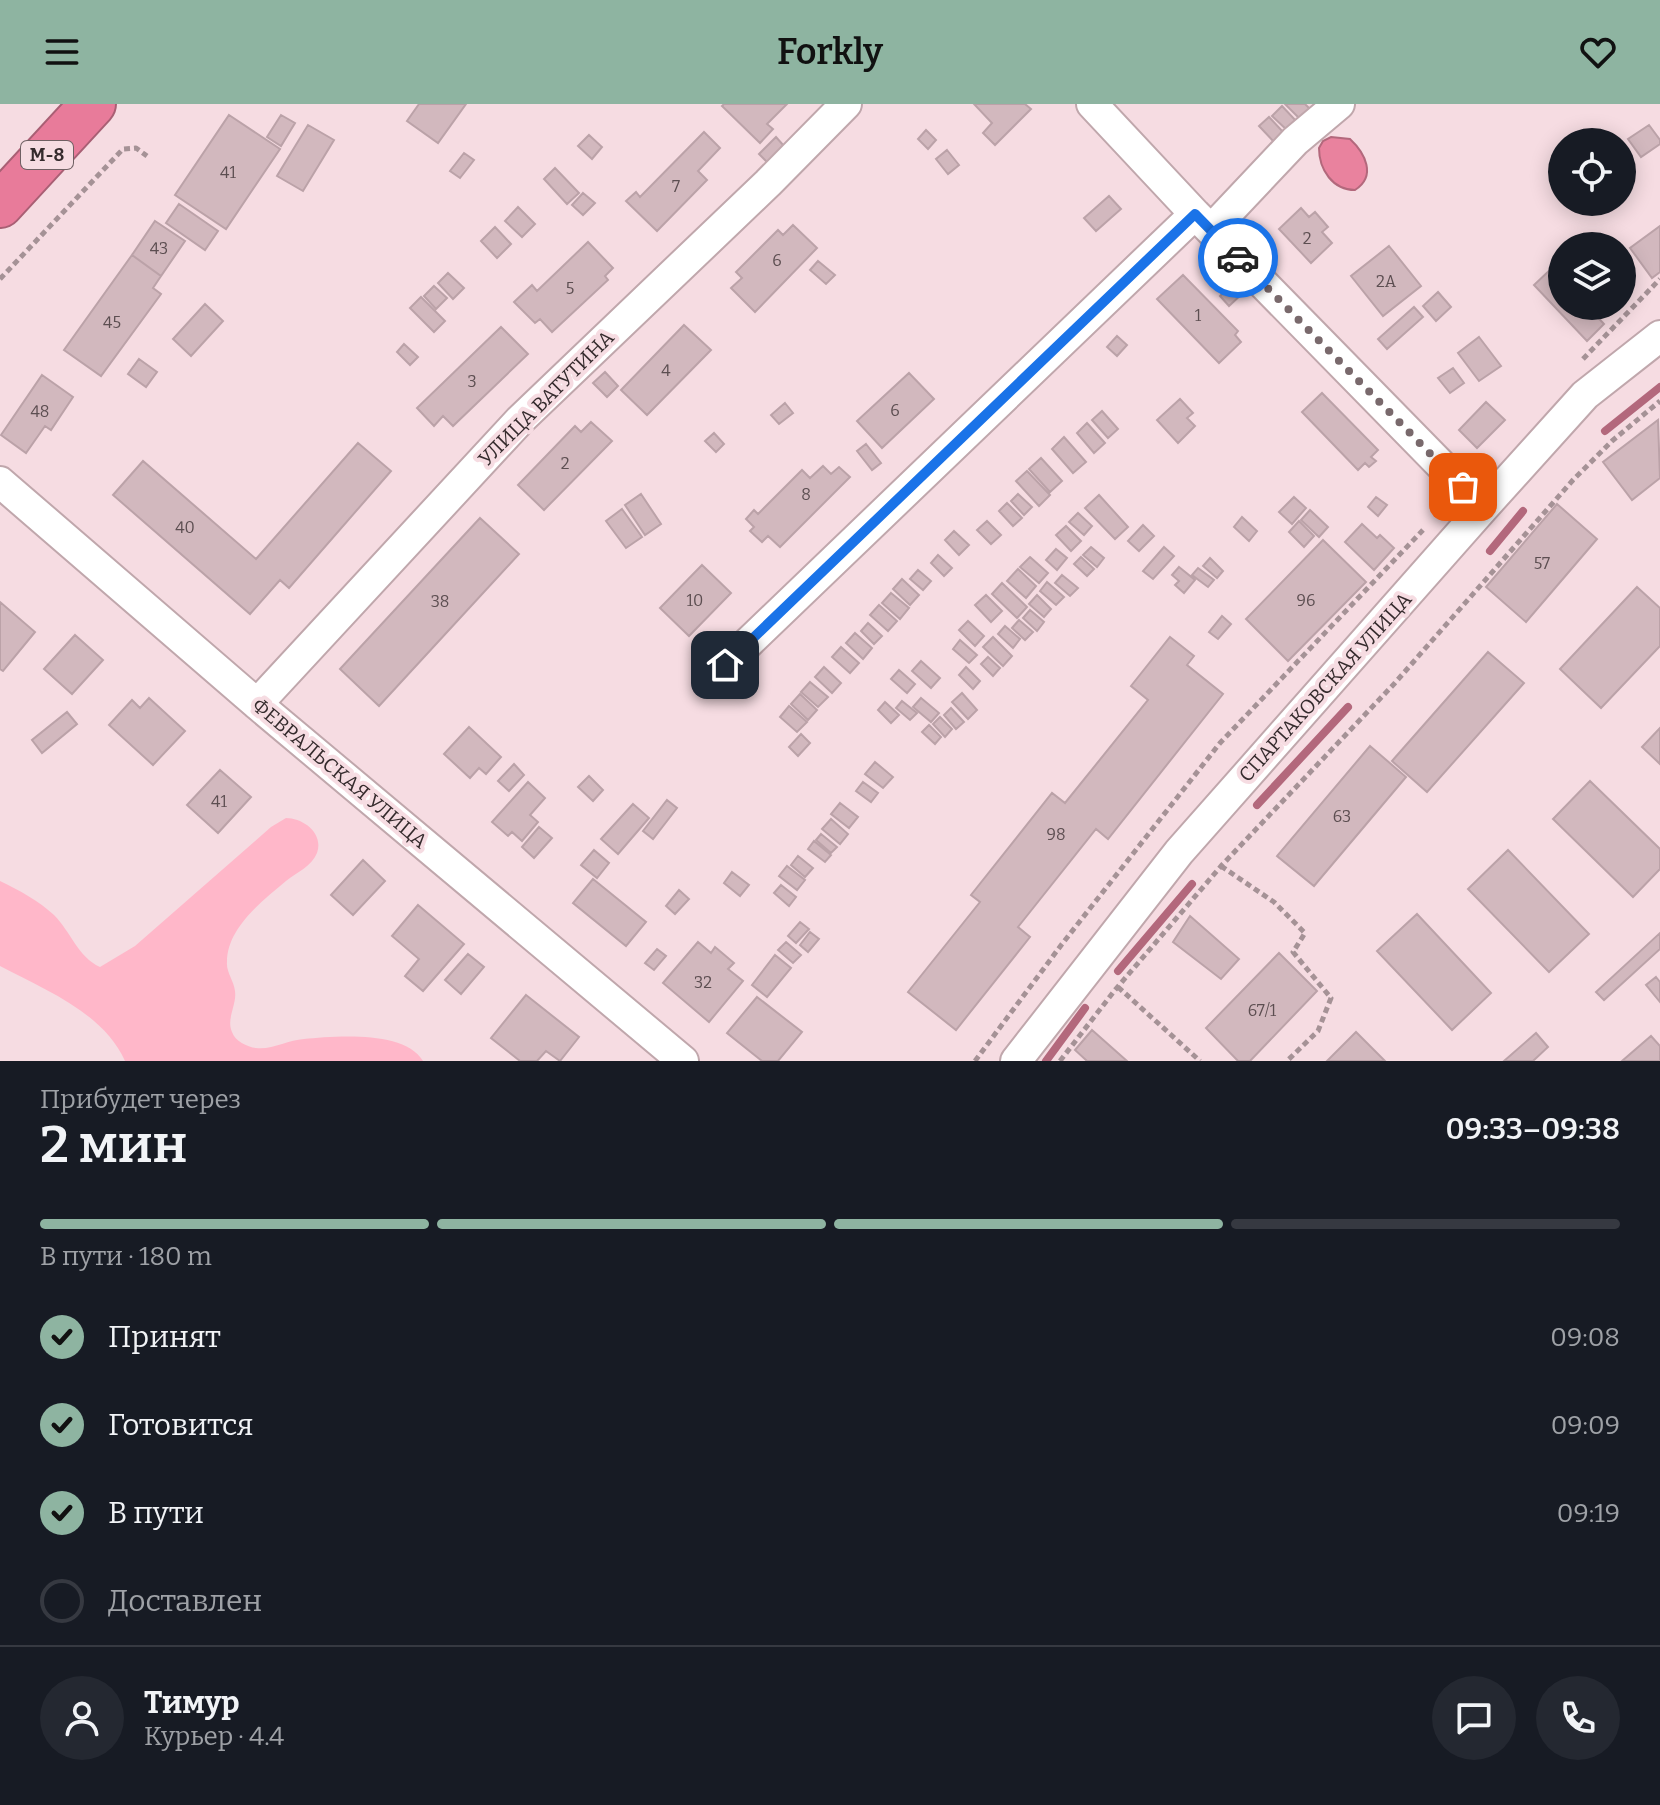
<!DOCTYPE html>
<html lang="ru">
<head>
<meta charset="utf-8">
<style>
  :root { --surface:#171b24; --page:#242831; --text:#f1f3f6; --muted:#9ea1a6; --line:#363941; --accent:#8eb4a1 }
  body { margin:0; font-family:Bitter,serif; background:var(--page); color:var(--text); height:100vh; display:flex; flex-direction:column; font-size:30px; white-space:nowrap }
  * { box-sizing:border-box; margin:0 }
  p { font-size:26px; color:var(--muted) }
  .icon { flex:none; width:44px; height:44px; fill:none; stroke:currentColor; stroke-width:2; stroke-linecap:round; stroke-linejoin:round }
  .map { position:relative; height:957px; overflow:hidden }
  .panel { display:flex; flex-direction:column; background:var(--surface); flex:1 }
  .panel>* { flex:none }
  .buttons { position:absolute; left:1548px; top:24px; display:grid; gap:16px }
  .buttons a { display:grid; place-items:center; width:88px; height:88px; border-radius:50%; background:var(--surface); box-shadow:0 4px 20px #0003; font-size:40px }
  .pin { position:absolute; display:grid; place-items:center; width:68px; height:68px; color:#fff; margin:-34px; border-radius:16px; box-shadow:0 4px 12px #0006 }
  .courier { position:absolute; display:grid; place-items:center; width:80px; height:80px; margin:-40px; border:6px solid #1a73e8; border-radius:50%; background:#fff; color:#222; box-shadow:0 2px 10px #0007 }
  .head em { font-style:normal; font-weight:600 }
  .head div { display:flex; flex-direction:column-reverse }
  .head { display:flex; align-items:center; justify-content:space-between; height:136px; padding:0 40px }
  h1 { font-size:52px; font-weight:600; line-height:60px }
  .bar { display:grid; grid-template-columns:repeat(4,1fr); gap:12px 8px; align-content:center; height:96px; padding:0 40px }
  .bar i { height:10px; border-radius:6px; background:var(--line) }
  .bar .current { background:var(--accent) }
  .bar p { grid-column:span 4 }
  .line { display:flex; align-items:center; gap:20px; padding:0 40px; border-top:2px solid var(--line) }
  .line div { flex:1 }
  .round { display:grid; place-items:center; flex:none; width:84px; height:84px; border-radius:42px; background:var(--page) }
  ol { padding:0 40px; list-style:none }
  li { display:flex; align-items:center; gap:24px; height:88px }
  li p { margin-inline-start:auto }
  li .icon { padding:8px; border-radius:50%; background:var(--accent); color:#111; stroke-width:4 }
  li:last-child { color:var(--muted) }
  li i { width:44px; height:44px; border:4px solid var(--line); border-radius:50% }
  header { display:flex; justify-content:space-between; align-items:center; height:104px; padding:0 40px; background:var(--accent); color:#111; font-size:36px; font-weight:600 }
  .map>svg:first-child { display:block }
</style>
</head>
<body>
<header><svg class="icon" aria-label="menu" viewBox="0 0 24 24"><path d="M4 6h16M4 12h16M4 18h16"/></svg>Forkly<svg class="icon" aria-label="heart" viewBox="0 0 24 24"><path d="M12 20l-8-8c-3-5 5-10 8-4 3-6 11-1 8 4z"/></svg></header>
<div class="map">
<svg width="1660" height="957" viewBox="0 0 1660 957">
  <rect width="100%" height="100%" fill="#f6dce2"/>
  <path fill="#ffb7c9" d="M 286,714 C 303,714 324,729 317,749 C 312,762 296,769 286,777 C 262,797 227,824 227,858 C 226,868 234,877 235,887 C 237,901 226,915 232,928 C 235,937 247,943 256,944 C 272,946 288,936 304,935 C 335,932 405,926 423,957 L 125,957 C 103,908 45,886 0,862 L 0,777 C 19,786 39,797 54,811 C 71,828 78,853 100,863 L 135,842 L 271,723 Z"/>
  <path fill="#e9829e" stroke="#b3687c" stroke-width="2" d="M 1331,33 L 1350,35 C 1365,49 1377,72 1355,86 C 1333,86 1319,66 1319,44 L 1323,37 Z"/>
  <g fill="none" stroke-linecap="round" stroke-linejoin="round">
    <path stroke="#b3687c" stroke-width="8" d="M 1605,327 L 1660,283
      M 1490,447 L 1523,407
      M 1257,701 L 1348,603
      M 1118,867 L 1192,780
      M 1046,957 L 1085,904"/>
  </g>
  <path fill="#d2b8be" stroke="#bba2a8" stroke-width="2" d="M 419,0 L 466,0 L 438,39 L 407,17 Z
    M 724,0 L 787,0 L 767,20 L 773,25 L 760,39 L 722,2 Z
    M 974,0 L 1025,0 L 1031,5 L 995,41 L 983,29 L 992,19 Z
    M 1285,0 L 1305,0 L 1310,5 L 1300,15 Z
    M 1282,2 L 1297,18 L 1288,27 L 1272,12 Z
    M 229,11 L 280,45 L 226,125 L 175,91 Z
    M 281,11 L 295,19 L 281,42 L 267,33 Z
    M 1269,13 L 1284,29 L 1275,39 L 1259,22 Z
    M 308,21 L 334,36 L 303,87 L 277,72 Z
    M 1649,21 L 1660,36 L 1660,40 L 1641,53 L 1628,35 Z
    M 926,26 L 936,36 L 928,45 L 918,35 Z
    M 704,28 L 720,44 L 698,67 L 707,76 L 657,127 L 626,97 L 636,88 L 640,93 Z
    M 589,31 L 602,43 L 592,55 L 578,42 Z
    M 776,33 L 784,42 L 768,59 L 759,50 Z
    M 947,46 L 959,61 L 948,70 L 936,55 Z
    M 464,49 L 474,56 L 460,74 L 450,67 Z
    M 555,64 L 579,89 L 567,100 L 544,75 Z
    M 583,89 L 595,99 L 583,111 L 572,101 Z
    M 1109,92 L 1121,105 L 1096,127 L 1084,114 Z
    M 179,100 L 218,127 L 205,146 L 166,119 Z
    M 518,103 L 535,120 L 522,133 L 505,117 Z
    M 1301,104 L 1309,113 L 1315,108 L 1328,123 L 1322,128 L 1332,139 L 1311,159 L 1279,125 Z
    M 155,117 L 185,137 L 161,172 L 132,151 Z
    M 793,121 L 817,144 L 755,208 L 731,184 L 742,174 L 736,168 L 778,126 L 783,131 Z
    M 1660,122 L 1660,168 L 1652,174 L 1630,144 Z
    M 495,123 L 511,140 L 497,154 L 481,137 Z
    M 588,138 L 613,164 L 605,172 L 608,176 L 552,228 L 540,215 L 535,219 L 514,198 L 532,181 L 537,187 Z
    M 1389,142 L 1421,182 L 1383,212 L 1351,172 Z
    M 132,151 L 161,172 L 153,184 L 161,190 L 101,272 L 64,246 Z
    M 818,157 L 835,171 L 826,180 L 810,166 Z
    M 1551,165 L 1562,177 L 1562,202 L 1596,202 L 1591,206 L 1604,220 L 1587,237 L 1534,181 Z
    M 448,169 L 464,184 L 453,195 L 438,179 Z
    M 1183,171 L 1238,227 L 1235,231 L 1241,238 L 1219,259 L 1157,195 Z
    M 1234,179 L 1243,189 L 1229,202 L 1220,192 Z
    M 434,182 L 447,194 L 436,205 L 424,192 Z
    M 1438,188 L 1451,203 L 1436,217 L 1423,202 Z
    M 421,193 L 445,217 L 434,228 L 410,204 Z
    M 205,200 L 223,217 L 191,252 L 173,235 Z
    M 1414,203 L 1423,213 L 1387,245 L 1378,235 Z
    M 684,221 L 711,246 L 647,311 L 621,286 Z
    M 501,223 L 528,250 L 453,322 L 443,312 L 434,322 L 417,304 Z
    M 1117,232 L 1127,241 L 1117,252 L 1107,243 Z
    M 1479,233 L 1501,262 L 1479,277 L 1458,249 Z
    M 404,240 L 418,253 L 410,261 L 397,248 Z
    M 139,255 L 157,268 L 146,283 L 128,270 Z
    M 1453,264 L 1464,279 L 1450,289 L 1438,274 Z
    M 605,268 L 618,282 L 607,293 L 593,279 Z
    M 909,269 L 934,295 L 882,344 L 857,317 Z
    M 42,271 L 73,293 L 51,326 L 45,322 L 26,349 L 1,331 Z
    M 1322,289 L 1378,346 L 1371,353 L 1376,357 L 1369,363 L 1365,359 L 1358,366 L 1302,308 Z
    M 1180,295 L 1193,309 L 1187,314 L 1195,322 L 1178,339 L 1157,316 Z
    M 1486,298 L 1505,316 L 1477,344 L 1459,326 Z
    M 785,299 L 793,309 L 779,320 L 771,311 Z
    M 1102,307 L 1118,325 L 1108,334 L 1092,316 Z
    M 1658,316 L 1660,374 L 1632,396 L 1603,358 Z
    M 591,318 L 612,337 L 544,406 L 518,381 L 575,322 L 581,328 Z
    M 1087,319 L 1105,339 L 1094,349 L 1077,329 Z
    M 714,329 L 724,340 L 716,348 L 705,337 Z
    M 1064,333 L 1086,358 L 1073,369 L 1052,345 Z
    M 358,339 L 391,367 L 289,484 L 280,476 L 250,510 L 113,391 L 143,357 L 256,455 Z
    M 866,340 L 881,359 L 872,366 L 857,347 Z
    M 1041,354 L 1062,377 L 1050,388 L 1029,365 Z
    M 823,362 L 831,370 L 839,363 L 850,373 L 780,443 L 768,432 L 762,438 L 750,427 L 754,423 L 746,415 L 754,406 L 758,410 L 802,366 L 810,374 Z
    M 1027,367 L 1050,391 L 1039,402 L 1016,377 Z
    M 641,390 L 661,420 L 645,431 L 625,401 Z
    M 1018,390 L 1032,403 L 1024,411 L 1011,397 Z
    M 1099,391 L 1128,423 L 1115,435 L 1085,404 Z
    M 1294,393 L 1306,404 L 1292,420 L 1279,408 Z
    M 1376,393 L 1387,401 L 1378,412 L 1368,403 Z
    M 1007,399 L 1022,414 L 1013,422 L 999,407 Z
    M 1557,400 L 1597,435 L 1526,518 L 1486,483 Z
    M 622,405 L 642,433 L 626,444 L 606,417 Z
    M 1310,406 L 1328,423 L 1319,433 L 1301,416 Z
    M 1078,409 L 1092,422 L 1084,431 L 1069,418 Z
    M 1242,413 L 1257,427 L 1249,437 L 1234,423 Z
    M 480,414 L 519,450 L 379,602 L 340,565 Z
    M 987,417 L 1001,431 L 991,440 L 977,426 Z
    M 1299,417 L 1314,432 L 1304,443 L 1289,428 Z
    M 1362,420 L 1377,434 L 1380,431 L 1394,444 L 1374,466 L 1345,438 Z
    M 1143,421 L 1154,432 L 1139,447 L 1128,437 Z
    M 1066,422 L 1081,437 L 1071,447 L 1056,431 Z
    M 954,427 L 969,441 L 959,451 L 945,436 Z
    M 1323,436 L 1366,478 L 1288,557 L 1246,515 Z
    M 1091,443 L 1104,454 L 1097,463 L 1083,451 Z
    M 1164,443 L 1174,452 L 1153,475 L 1143,467 Z
    M 1056,445 L 1067,454 L 1057,466 L 1046,456 Z
    M 938,451 L 952,464 L 944,472 L 931,459 Z
    M 1030,453 L 1048,469 L 1039,479 L 1020,463 Z
    M 1081,453 L 1094,465 L 1087,472 L 1074,460 Z
    M 1210,454 L 1223,467 L 1217,474 L 1203,462 Z
    M 702,461 L 731,489 L 689,532 L 660,504 Z
    M 1179,463 L 1195,476 L 1184,489 L 1175,481 L 1179,477 L 1172,471 Z
    M 1198,464 L 1214,476 L 1208,483 L 1192,471 Z
    M 1018,465 L 1036,482 L 1026,494 L 1007,477 Z
    M 918,466 L 931,477 L 923,486 L 910,475 Z
    M 1062,471 L 1078,484 L 1070,492 L 1055,479 Z
    M 902,475 L 919,491 L 910,501 L 893,485 Z
    M 1047,478 L 1064,493 L 1056,501 L 1040,487 Z
    M 1002,479 L 1027,503 L 1017,514 L 992,490 Z
    M 1637,483 L 1660,504 L 1660,542 L 1601,604 L 1560,565 Z
    M 891,489 L 909,504 L 900,515 L 882,499 Z
    M 986,491 L 1002,507 L 991,518 L 975,501 Z
    M 1037,491 L 1051,505 L 1044,513 L 1029,500 Z
    M 0,498 L 35,528 L 3,567 L 0,565 Z
    M 879,501 L 897,517 L 888,527 L 870,511 Z
    M 1030,506 L 1044,518 L 1037,527 L 1023,514 Z
    M 1222,512 L 1231,520 L 1218,535 L 1209,528 Z
    M 1019,516 L 1033,528 L 1025,536 L 1012,524 Z
    M 968,517 L 984,532 L 975,542 L 959,526 Z
    M 868,519 L 882,532 L 874,540 L 861,527 Z
    M 1005,522 L 1020,535 L 1013,544 L 998,530 Z
    M 855,529 L 872,544 L 863,555 L 846,539 Z
    M 75,531 L 103,556 L 72,590 L 44,565 Z
    M 993,533 L 1012,552 L 1003,562 L 983,543 Z
    M 1170,533 L 1194,552 L 1187,561 L 1223,590 L 1108,735 L 1096,725 L 1018,823 L 1030,833 L 956,926 L 908,888 L 980,798 L 971,791 L 1052,689 L 1065,699 L 1148,596 L 1131,582 Z
    M 960,536 L 977,551 L 969,559 L 953,545 Z
    M 841,543 L 859,559 L 850,569 L 832,553 Z
    M 1488,548 L 1524,579 L 1427,688 L 1392,657 Z
    M 988,553 L 1000,564 L 993,572 L 981,560 Z
    M 921,557 L 940,574 L 931,584 L 912,567 Z
    M 824,563 L 841,579 L 832,589 L 815,573 Z
    M 966,563 L 980,577 L 973,585 L 959,571 Z
    M 899,566 L 915,580 L 907,589 L 891,575 Z
    M 810,578 L 828,593 L 818,603 L 801,588 Z
    M 962,589 L 977,606 L 968,615 L 952,598 Z
    M 800,590 L 817,606 L 808,616 L 791,600 Z
    M 149,594 L 185,627 L 153,661 L 109,621 L 132,596 L 140,604 Z
    M 921,594 L 939,609 L 931,618 L 913,603 Z
    M 902,597 L 917,609 L 910,616 L 896,604 Z
    M 885,598 L 899,611 L 891,619 L 878,606 Z
    M 789,602 L 807,618 L 797,628 L 780,613 Z
    M 951,604 L 964,618 L 956,625 L 944,611 Z
    M 67,608 L 77,620 L 42,649 L 32,636 Z
    M 940,613 L 952,625 L 945,633 L 933,620 Z
    M 929,621 L 941,633 L 935,640 L 922,628 Z
    M 469,623 L 501,653 L 486,670 L 479,664 L 470,674 L 444,650 Z
    M 1660,624 L 1660,660 L 1642,643 Z
    M 801,630 L 810,639 L 798,652 L 789,643 Z
    M 1370,642 L 1406,673 L 1314,782 L 1277,752 Z
    M 875,658 L 893,673 L 883,684 L 865,670 Z
    M 514,660 L 524,671 L 509,687 L 498,677 Z
    M 220,666 L 251,693 L 218,729 L 187,701 Z
    M 589,672 L 603,686 L 593,697 L 578,683 Z
    M 1590,677 L 1660,745 L 1660,765 L 1633,793 L 1553,715 Z
    M 528,678 L 545,694 L 530,711 L 538,718 L 522,737 L 512,728 L 508,732 L 492,718 Z
    M 863,678 L 878,689 L 871,698 L 856,687 Z
    M 667,696 L 677,704 L 653,735 L 643,727 Z
    M 840,699 L 858,713 L 849,724 L 831,710 Z
    M 633,700 L 649,714 L 618,750 L 601,735 Z
    M 831,715 L 848,730 L 840,740 L 822,725 Z
    M 539,723 L 552,734 L 534,754 L 522,743 Z
    M 821,730 L 837,743 L 831,749 L 816,736 Z
    M 814,737 L 831,751 L 825,758 L 808,745 Z
    M 594,746 L 609,759 L 597,774 L 581,761 Z
    M 1508,746 L 1589,830 L 1549,868 L 1468,785 Z
    M 798,752 L 813,764 L 805,773 L 791,761 Z
    M 363,756 L 385,777 L 353,811 L 331,791 Z
    M 787,762 L 805,776 L 797,786 L 779,772 Z
    M 732,768 L 749,781 L 740,792 L 724,779 Z
    M 593,775 L 646,818 L 626,842 L 573,799 Z
    M 781,781 L 796,793 L 789,802 L 774,789 Z
    M 679,786 L 689,795 L 675,810 L 666,802 Z
    M 418,801 L 464,840 L 423,887 L 405,872 L 419,855 L 392,832 Z
    M 1417,810 L 1491,889 L 1452,926 L 1377,847 Z
    M 1190,812 L 1239,855 L 1221,875 L 1173,838 Z
    M 800,818 L 809,825 L 796,839 L 788,832 Z
    M 810,828 L 819,835 L 808,848 L 800,841 Z
    M 1660,829 L 1660,845 L 1604,896 L 1596,888 Z
    M 698,838 L 711,849 L 715,843 L 734,859 L 728,865 L 743,877 L 709,918 L 663,879 Z
    M 786,838 L 801,851 L 793,859 L 778,846 Z
    M 657,845 L 666,852 L 654,866 L 645,859 Z
    M 1279,849 L 1317,887 L 1250,957 L 1238,957 L 1206,924 Z
    M 468,850 L 484,863 L 461,890 L 445,876 Z
    M 775,851 L 791,864 L 767,893 L 752,881 Z
    M 1656,873 L 1660,878 L 1660,898 L 1646,881 Z
    M 526,891 L 579,933 L 560,957 L 546,947 L 537,957 L 520,957 L 491,934 Z
    M 757,893 L 802,928 L 778,957 L 762,957 L 727,929 Z
    M 1092,926 L 1127,957 L 1087,957 L 1075,946 Z
    M 1356,928 L 1385,957 L 1327,957 Z
    M 1536,929 L 1548,943 L 1533,957 L 1504,957 Z
    M 1651,932 L 1660,942 L 1660,957 L 1622,957 Z"/>
  <g fill="none" stroke-linecap="round" stroke-linejoin="round">
    <defs>
      <path id="street" d="M 1092,0 L 1195,110 L 1483,404
        M 1211,126 L 1295,37 L 1339,0
        M 0,378 L 257,600 L 683,957
        M 725,561 L 1195,110
        M 257,600 L 520,316 L 768,79 L 846,0
        M 1016,957 L 1179,748 L 1483,404 L 1585,291 L 1660,232"/>
      <path id="highway" d="M 0,101 L 93,0"/>
    </defs>
    <use href="#street" stroke="#c0a7ac" stroke-width="34"/>
    <use href="#highway" stroke="#a95f74" stroke-width="48"/>
    <path stroke="#a59296" stroke-width="5" stroke-dasharray="6 4" stroke-linecap="butt" d="M 0,175 L 123,45 L 136,44 L 147,52
      M 1583,255 L 1660,175
      M 1221,762 L 1274,798 L 1305,829 L 1293,848 L 1331,894 L 1318,927 L 1287,957
      M 1118,883 L 1200,957
      M 975,957 L 1062,840 L 1220,639 L 1423,426
      M 1060,957 L 1115,886 L 1222,761 L 1394,580 L 1573,376 L 1612,337 L 1660,297"/>
    <use href="#street" stroke="#fff" stroke-width="30"/>
    <use href="#highway" stroke="#e87b9a" stroke-width="44"/>
  </g>
  <g fill="none" stroke-linecap="round" stroke-linejoin="round">
    <path stroke="#79696c" stroke-width="8" stroke-dasharray="0 14.4" d="M 1238,154 L 1463,383"/>
    <path stroke="#1a73e8" stroke-width="10" d="M 725,561 L 1195,110 L 1238,154"/>
  </g>
  <g text-anchor="middle" dominant-baseline="central" stroke-width="8" stroke-linejoin="round" paint-order="stroke">
    <g font-size="16" fill="#5c4e51">
      <text x="228" y="68">41</text>
      <text x="676" y="82">7</text>
      <text x="1307" y="134">2</text>
      <text x="159" y="144">43</text>
      <text x="777" y="156">6</text>
      <text x="1386" y="177">2А</text>
      <text x="570" y="184">5</text>
      <text x="1198" y="211">1</text>
      <text x="112" y="218">45</text>
      <text x="666" y="266">4</text>
      <text x="472" y="277">3</text>
      <text x="895" y="306">6</text>
      <text x="40" y="307">48</text>
      <text x="565" y="359">2</text>
      <text x="806" y="390">8</text>
      <text x="185" y="423">40</text>
      <text x="1542" y="459">57</text>
      <text x="695" y="496">10</text>
      <text x="1306" y="496">96</text>
      <text x="440" y="497">38</text>
      <text x="219" y="697">41</text>
      <text x="1342" y="712">63</text>
      <text x="1056" y="730">98</text>
      <text x="703" y="878">32</text>
      <text x="1262" y="906">67/1</text>
    </g>
    <rect fill="#f6dce2" stroke="#6f6063" stroke-width="2" x="21" y="37" width="52" height="28" rx="6"/>
    <g font-size="18" font-weight="bold" fill="#352b2d">
      <text x="47" y="51">М-8</text>
    </g>
    <g font-size="20" fill="#352b2d" stroke="#f6dce2">
      <text transform="translate(546 294) rotate(-45)">УЛИЦА ВАТУТИНА</text>
      <text transform="translate(1325 583) rotate(-48)">СПАРТАКОВСКАЯ УЛИЦА</text>
      <text transform="translate(340 669) rotate(40)">ФЕВРАЛЬСКАЯ УЛИЦА</text>
    </g>
  </g>
</svg>
<div class="buttons">
<a><svg class="icon" aria-label="locate" viewBox="0 0 24 24"><circle cx="12" cy="12" r="6"/><path d="M12 2v4M12 18v4M2 12h4M18 12h4"/></svg></a>
<a><svg class="icon" aria-label="layers" viewBox="0 0 24 24"><path d="M12 4l9 5-9 5-9-5zM3 14l9 5 9-5"/></svg></a>
</div>
<div class="pin" style="left:1463px;top:383px;background:#ea580c"><svg class="icon" aria-label="bag" viewBox="0 0 24 24"><path d="M5 8h14l-1 12H6zM9 8a3 3 0 0 1 6 0"/></svg></div>
<div class="pin" style="left:725px;top:561px;background:#1f2937"><svg class="icon" aria-label="home" viewBox="0 0 24 24"><path d="M3 11l9-7 9 7M6 9v11h12V9"/></svg></div>
<div class="courier" style="left:1238px;top:154px"><svg class="icon" aria-label="car" viewBox="0 0 24 24"><path d="M5 17H2v-5l4-1 3-4h7l3 4 3 1v5h-3M9 17h6M6 11h13"/><circle cx="7" cy="17" r="2"/><circle cx="17" cy="17" r="2"/></svg></div>
</div>
<section class="panel">
<div class="head"><div><h1>2 мин</h1><p>Прибудет через</p></div><em>09:33–09:38</em></div>
<div class="bar"><i class="current"></i><i class="current"></i><i class="current"></i><i></i><p>В пути · 180 m</p></div>
<ol>
<li><svg class="icon" aria-label="check" viewBox="0 0 24 24"><path d="M5 12l5 5 9-10"/></svg>Принят<p>09:08</p></li>
<li><svg class="icon" aria-label="check" viewBox="0 0 24 24"><path d="M5 12l5 5 9-10"/></svg>Готовится<p>09:09</p></li>
<li><svg class="icon" aria-label="check" viewBox="0 0 24 24"><path d="M5 12l5 5 9-10"/></svg>В пути<p>09:19</p></li>
<li><i></i>Доставлен</li>
</ol>
<div class="line" style="height:144px"><a class="round"><svg class="icon" aria-label="person" viewBox="0 0 24 24"><circle cx="12" cy="8" r="4"/><path d="M4 21q1-7 8-7t8 7"/></svg></a><div><b>Тимур</b><p>Курьер · 4.4</p></div><a class="round"><svg class="icon" aria-label="chat" viewBox="0 0 24 24"><path d="M4 5h16v11H9l-5 4z"/></svg></a><a class="round"><svg class="icon" aria-label="phone" viewBox="0 0 24 24"><path d="M5 4h4l2 5-3 2q2 4 5 5l2-3 5 2v4C11 20 4 13 5 4z"/></svg></a></div>
</section>
</body>
</html>
